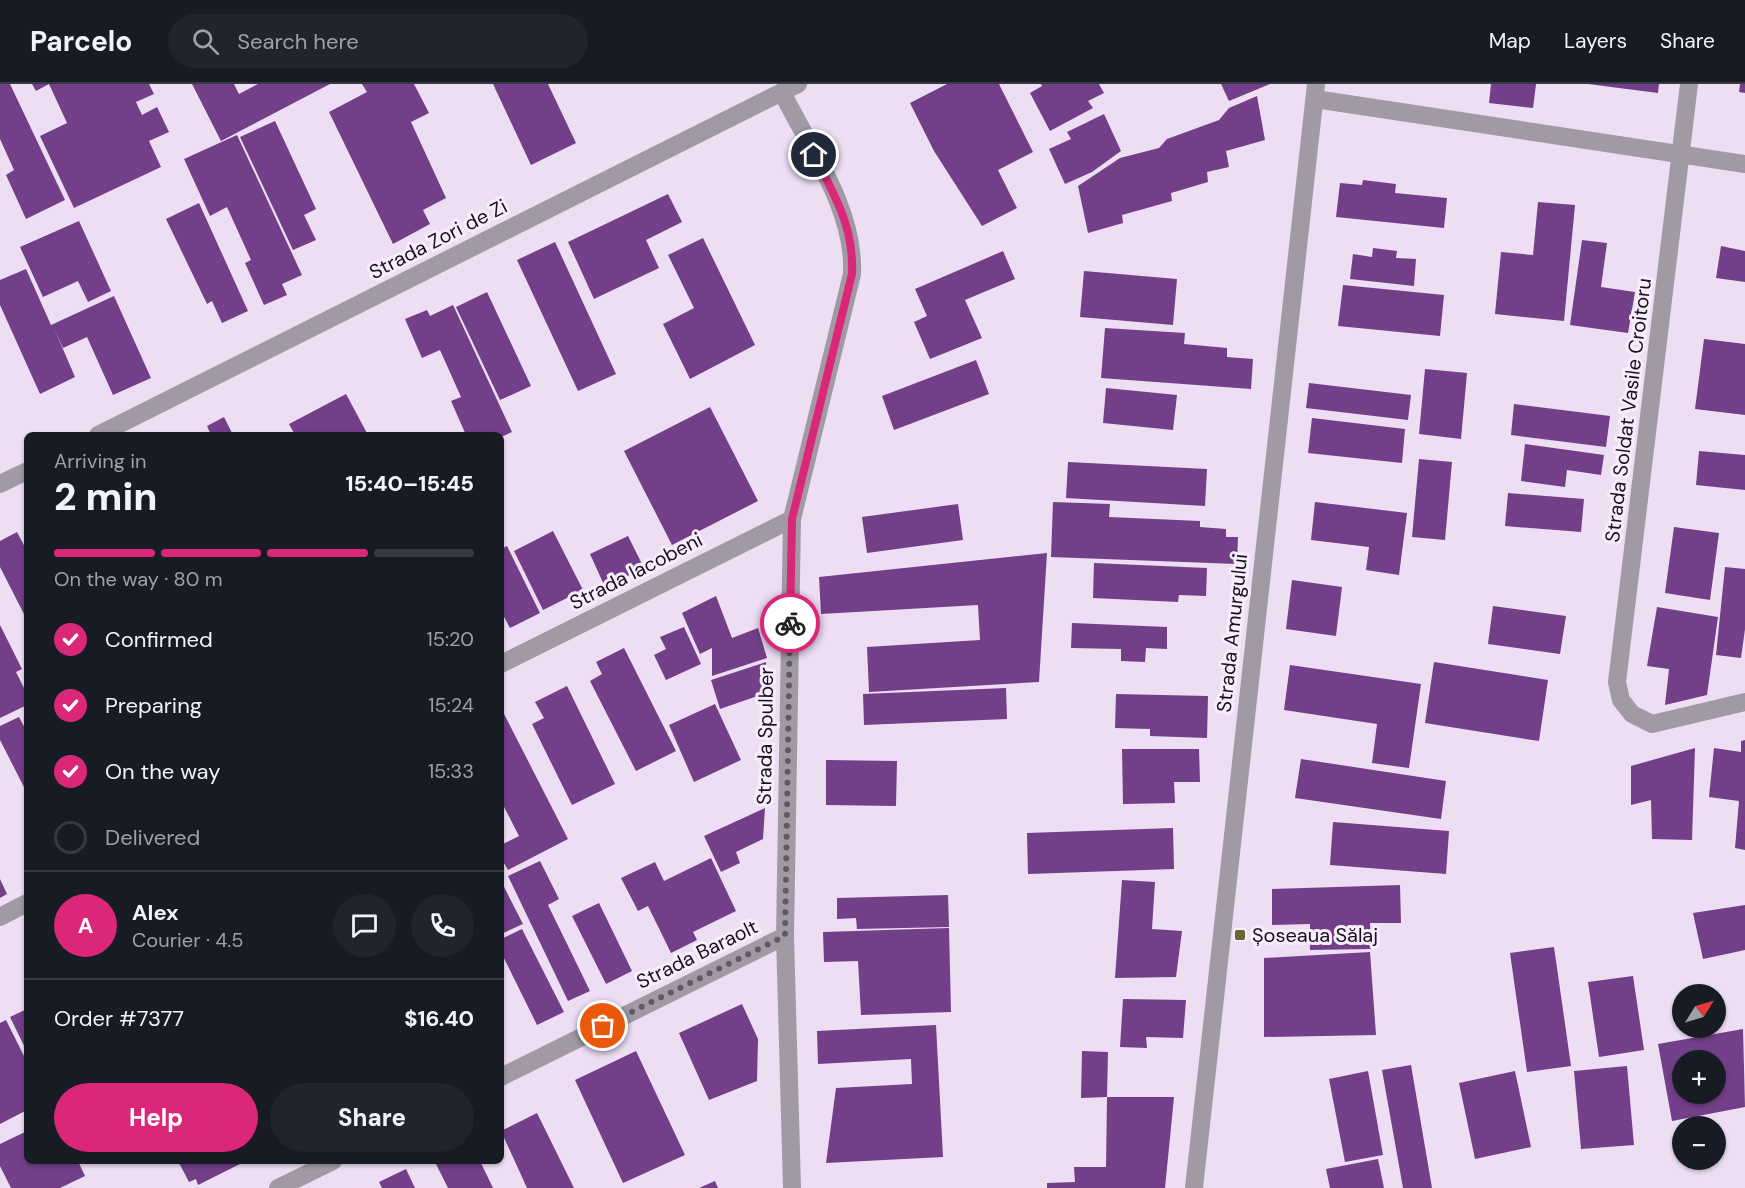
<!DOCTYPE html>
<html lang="en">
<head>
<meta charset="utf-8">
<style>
  :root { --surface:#171b24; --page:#20242c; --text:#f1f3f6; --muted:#9ea1a6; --line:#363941; --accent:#db2777 }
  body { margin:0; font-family:"DM Sans",sans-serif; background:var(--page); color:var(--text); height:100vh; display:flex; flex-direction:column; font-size:22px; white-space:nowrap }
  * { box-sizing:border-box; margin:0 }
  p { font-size:20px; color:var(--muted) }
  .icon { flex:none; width:33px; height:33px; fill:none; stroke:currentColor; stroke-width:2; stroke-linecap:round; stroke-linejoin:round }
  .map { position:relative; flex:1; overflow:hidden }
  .sheet { position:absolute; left:24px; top:348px; width:480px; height:732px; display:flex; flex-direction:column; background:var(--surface); border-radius:9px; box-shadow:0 2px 4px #0004 }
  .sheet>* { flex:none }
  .needle { width:39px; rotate:53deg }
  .controls { position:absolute; left:1672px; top:900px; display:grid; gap:12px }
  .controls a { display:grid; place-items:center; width:54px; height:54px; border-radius:50%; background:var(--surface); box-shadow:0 2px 4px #0004; font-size:30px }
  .pin { position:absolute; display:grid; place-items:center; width:51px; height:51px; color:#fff; margin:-26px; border:3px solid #fff; border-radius:50%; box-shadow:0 2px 6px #0007 }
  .courier { position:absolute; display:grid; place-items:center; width:60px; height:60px; margin:-30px; border:4px solid #db2777; border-radius:50%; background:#fff; color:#222; box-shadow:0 2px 8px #0007 }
  .headline em { font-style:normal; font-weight:800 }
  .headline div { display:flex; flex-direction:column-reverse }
  .headline { display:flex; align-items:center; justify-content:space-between; height:102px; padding:0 30px }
  h1 { font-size:39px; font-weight:800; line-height:45px }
  .bar { display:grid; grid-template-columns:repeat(4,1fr); gap:9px 6px; align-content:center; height:72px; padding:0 30px }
  .bar i { height:8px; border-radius:4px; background:var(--line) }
  .bar .current { background:var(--accent) }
  .bar p { grid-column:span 4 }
  .line { display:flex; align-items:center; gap:15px; padding:0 30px; border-top:2px solid var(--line) }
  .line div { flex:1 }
  .round { display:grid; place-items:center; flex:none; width:63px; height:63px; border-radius:32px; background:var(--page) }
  ol { padding:0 30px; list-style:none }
  li { display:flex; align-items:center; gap:18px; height:66px }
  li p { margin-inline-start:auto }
  li .icon { padding:6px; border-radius:50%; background:var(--accent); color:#fff; stroke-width:4 }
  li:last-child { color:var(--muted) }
  li i { width:33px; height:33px; border:3px solid var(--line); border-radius:50% }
  .cta { display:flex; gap:12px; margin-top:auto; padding:12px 30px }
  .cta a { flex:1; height:69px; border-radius:36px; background:var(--accent); color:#fff; font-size:24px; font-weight:800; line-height:69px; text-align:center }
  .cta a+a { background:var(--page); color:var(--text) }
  header { display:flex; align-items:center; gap:36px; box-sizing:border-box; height:84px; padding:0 30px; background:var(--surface); border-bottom:2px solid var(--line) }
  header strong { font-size:28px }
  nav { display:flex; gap:33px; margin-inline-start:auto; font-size:21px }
  .search { width:420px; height:54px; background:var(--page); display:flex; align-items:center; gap:15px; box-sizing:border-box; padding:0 21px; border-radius:33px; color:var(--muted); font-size:22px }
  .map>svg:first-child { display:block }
</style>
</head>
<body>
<header>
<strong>Parcelo</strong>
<div class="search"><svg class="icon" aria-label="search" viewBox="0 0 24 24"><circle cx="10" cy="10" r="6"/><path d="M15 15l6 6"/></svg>Search here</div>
<nav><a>Map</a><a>Layers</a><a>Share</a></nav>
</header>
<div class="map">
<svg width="1745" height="1104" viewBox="0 0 1745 1104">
  <rect width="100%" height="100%" fill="#eddef4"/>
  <path fill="#733f88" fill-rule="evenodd" d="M 0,0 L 10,0 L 65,116 L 26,135 L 6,91 L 14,86 L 0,55 Z
    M 32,0 L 149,0 L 154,10 L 136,18 L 142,31 L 157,23 L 169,48 L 149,57 L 161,83 L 74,124 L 40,52 L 67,39 L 49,0 L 36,7 Z
    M 192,0 L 234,0 L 239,10 L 258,0 L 330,0 L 221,57 Z
    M 362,0 L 414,0 L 429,29 L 411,38 L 446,114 L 423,126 L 430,140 L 393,160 L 329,28 L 367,8 Z
    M 493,0 L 548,0 L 576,59 L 531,81 Z
    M 947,0 L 999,0 L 1033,68 L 998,86 L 1017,124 L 982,142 L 934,67 L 910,19 Z
    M 1041,0 L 1099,0 L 1104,9 L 1088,17 L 1093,24 L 1050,47 L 1030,9 L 1042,2 Z
    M 1221,0 L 1270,0 L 1229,17 Z
    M 1491,0 L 1536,0 L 1533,24 L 1489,19 Z
    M 1588,0 L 1659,0 L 1658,9 Z
    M 1740,0 L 1745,0 L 1745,9 L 1739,8 Z
    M 1257,12 L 1265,56 L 1226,67 L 1229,83 L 1207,88 L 1208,98 L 1171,109 L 1172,117 L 1122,131 L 1123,139 L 1088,149 L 1078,102 L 1120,74 L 1159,64 L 1167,55 L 1219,36 L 1229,24 Z
    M 1104,30 L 1121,67 L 1092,88 L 1065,100 L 1049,65 L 1071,55 L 1067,48 Z
    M 275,37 L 316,125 L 304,131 L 316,156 L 293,166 L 240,53 Z
    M 237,51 L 302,191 L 282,200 L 287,211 L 264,221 L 245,179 L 251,176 L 227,123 L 210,132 L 184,75 Z
    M 1363,96 L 1396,100 L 1395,109 L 1447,114 L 1444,144 L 1336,133 L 1340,99 L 1362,101 Z
    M 668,110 L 682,138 L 646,156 L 659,184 L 594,215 L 568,158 Z
    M 1538,118 L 1575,121 L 1564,237 L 1495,230 L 1501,168 L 1533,171 Z
    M 199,119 L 248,227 L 222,239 L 212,217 L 207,220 L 166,135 Z
    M 79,137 L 111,207 L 88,218 L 78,197 L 43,213 L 20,163 Z
    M 703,154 L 755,261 L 690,295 L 663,240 L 694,224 L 668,171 Z
    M 1582,156 L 1607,159 L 1601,203 L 1635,208 L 1628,249 L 1570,241 Z
    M 555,158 L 616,290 L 578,307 L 517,176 Z
    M 1721,162 L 1745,167 L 1745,198 L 1716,194 Z
    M 1373,164 L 1397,167 L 1396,174 L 1416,175 L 1414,202 L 1350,195 L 1353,170 L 1372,173 Z
    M 1003,167 L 1015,195 L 965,216 L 982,254 L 930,275 L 914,238 L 927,232 L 915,205 Z
    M 26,185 L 51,241 L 114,212 L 151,294 L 113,311 L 87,253 L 63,264 L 53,242 L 75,293 L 40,310 L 0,221 L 0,196 Z
    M 1084,187 L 1177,195 L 1173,241 L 1080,233 Z
    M 1343,201 L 1444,211 L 1440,252 L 1338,242 Z
    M 487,208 L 531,302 L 500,316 L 456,223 Z
    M 453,221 L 512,348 L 501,353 L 466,351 L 451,317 L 461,313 L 440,266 L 422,274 L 405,235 L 427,226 L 430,232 Z
    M 1105,244 L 1185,249 L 1184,260 L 1227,264 L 1227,273 L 1253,275 L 1251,305 L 1101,294 Z
    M 1704,255 L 1745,260 L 1745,331 L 1695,325 Z
    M 976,276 L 989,310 L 894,346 L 882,312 Z
    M 1425,285 L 1467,289 L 1461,355 L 1419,350 Z
    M 1309,299 L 1411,311 L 1408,336 L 1306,324 Z
    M 1106,304 L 1177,311 L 1173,346 L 1103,339 Z
    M 346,310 L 368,351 L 295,351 L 289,340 Z
    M 1514,320 L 1610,332 L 1606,363 L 1511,351 Z
    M 710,323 L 758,417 L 672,461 L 624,367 Z
    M 224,333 L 233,351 L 211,351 L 207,342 Z
    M 1312,334 L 1405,345 L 1402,379 L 1308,369 Z
    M 1525,360 L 1604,371 L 1601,391 L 1567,386 L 1565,403 L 1521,397 Z
    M 1699,367 L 1745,371 L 1745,406 L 1696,401 Z
    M 1419,375 L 1452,378 L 1445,456 L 1412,453 Z
    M 1068,378 L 1207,385 L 1205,422 L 1066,414 Z
    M 1508,409 L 1584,415 L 1581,448 L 1505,442 Z
    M 1053,418 L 1110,420 L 1109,433 L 1200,437 L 1200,443 L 1226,445 L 1226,453 L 1238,453 L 1237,480 L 1051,473 Z
    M 1315,418 L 1407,429 L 1399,491 L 1366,486 L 1369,463 L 1311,456 Z
    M 958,420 L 963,456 L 867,469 L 862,433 Z
    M 1674,443 L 1719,449 L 1710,516 L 1665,509 Z
    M 553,447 L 583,506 L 543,526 L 514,467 Z
    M 17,448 L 27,467 L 27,536 L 0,483 L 0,457 Z
    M 628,452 L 644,484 L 605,503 L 590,470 Z
    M 507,462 L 540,529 L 510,544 L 501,527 L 501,465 Z
    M 1047,469 L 1039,598 L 869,608 L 867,563 L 980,556 L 978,521 L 821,530 L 819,493 Z
    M 1094,479 L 1207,484 L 1206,512 L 1179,511 L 1178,518 L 1093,514 Z
    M 1725,483 L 1745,485 L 1745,545 L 1741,574 L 1716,571 Z
    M 1292,496 L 1342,503 L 1336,552 L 1286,545 Z
    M 716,512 L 732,554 L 758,544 L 767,574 L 712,592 L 712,564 L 700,570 L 682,529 Z
    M 1493,522 L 1566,532 L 1560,570 L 1488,560 Z
    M 1657,523 L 1718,533 L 1707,611 L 1665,621 L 1669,585 L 1647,582 Z
    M 1072,539 L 1167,543 L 1167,565 L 1146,564 L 1145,578 L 1121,577 L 1121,565 L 1071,564 Z
    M 0,541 L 22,585 L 16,588 L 27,610 L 27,621 L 0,634 Z
    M 684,543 L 701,580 L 666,596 L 654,571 L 666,565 L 660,553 Z
    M 624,564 L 676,667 L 636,687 L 590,597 L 602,590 L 596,578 Z
    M 766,578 L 766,609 L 720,625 L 711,596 Z
    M 1434,578 L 1548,596 L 1539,657 L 1425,639 Z
    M 1290,581 L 1421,600 L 1409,684 L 1372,679 L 1377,640 L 1284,626 Z
    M 567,602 L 615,700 L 572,721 L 532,640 L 544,634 L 535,618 Z
    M 1006,604 L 1007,635 L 864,641 L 863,610 Z
    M 1116,610 L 1208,612 L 1207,654 L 1150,652 L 1150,645 L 1115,644 Z
    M 715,620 L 741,676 L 694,698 L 669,641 Z
    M 501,624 L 568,755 L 508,786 L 501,774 L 501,761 L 519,752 L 501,717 Z
    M 19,633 L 27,648 L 27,709 L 0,656 L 0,642 Z
    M 1745,656 L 1745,766 L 1735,764 L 1739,717 L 1709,713 L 1714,664 L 1741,668 L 1741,657 Z
    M 1695,664 L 1692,756 L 1652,755 L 1651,716 L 1631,721 L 1631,682 Z
    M 1122,665 L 1199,665 L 1200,698 L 1174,698 L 1175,719 L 1123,720 Z
    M 1301,675 L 1446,697 L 1441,735 L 1295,714 Z
    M 826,676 L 897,677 L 896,722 L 826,721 Z
    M 765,724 L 763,755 L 736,768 L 740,779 L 721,788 L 704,752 Z
    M 1333,738 L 1449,747 L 1446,790 L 1330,781 Z
    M 1173,744 L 1174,785 L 1028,790 L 1027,749 Z
    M 711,774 L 736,827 L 693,848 L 697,856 L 671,869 L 648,822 L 638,827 L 621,794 L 655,778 L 664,797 Z
    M 540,777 L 559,815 L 548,821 L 590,907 L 568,917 L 508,792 Z
    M 0,795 L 7,810 L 0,814 Z
    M 1122,796 L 1155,798 L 1152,845 L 1182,847 L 1176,893 L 1115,894 Z
    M 501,797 L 523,840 L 501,850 Z
    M 1400,801 L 1401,839 L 1370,839 L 1371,865 L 1310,866 L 1310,840 L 1272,841 L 1272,805 Z
    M 948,811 L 949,843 L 857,845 L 856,834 L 837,835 L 837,814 Z
    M 599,819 L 632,887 L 606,900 L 572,832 Z
    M 1745,821 L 1745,866 L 1703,875 L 1693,829 Z
    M 949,844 L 951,928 L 861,931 L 858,877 L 824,878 L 823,848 Z
    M 522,845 L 564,928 L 537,941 L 501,868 L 501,855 Z
    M 1554,863 L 1571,982 L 1527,988 L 1510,869 Z
    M 1370,868 L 1376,951 L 1264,953 L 1264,874 Z
    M 1633,892 L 1644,966 L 1599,973 L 1588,898 Z
    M 1123,915 L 1186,916 L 1183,954 L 1146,953 L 1147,964 L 1120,963 Z
    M 742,920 L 758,955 L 757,997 L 709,1016 L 679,949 Z
    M 27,925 L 27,968 L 10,933 Z
    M 6,936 L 27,978 L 27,1026 L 0,1040 L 0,939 Z
    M 936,941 L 943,1073 L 826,1079 L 836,1004 L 912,1000 L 911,975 L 818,980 L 817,947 Z
    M 1743,945 L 1745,1023 L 1672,1037 L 1658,960 ZM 1683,976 L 1716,976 L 1716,1010 L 1683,1010 Z
    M 636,967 L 685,1071 L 623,1099 L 575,996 Z
    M 1082,967 L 1108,968 L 1107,1013 L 1081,1014 Z
    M 1411,981 L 1432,1104 L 1403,1104 L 1382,986 Z
    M 1627,982 L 1634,1061 L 1581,1065 L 1574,987 Z
    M 1368,987 L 1383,1071 L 1345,1078 L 1329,995 Z
    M 1515,987 L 1531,1063 L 1475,1075 L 1459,999 Z
    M 1107,1013 L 1174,1013 L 1165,1104 L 1047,1104 L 1047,1099 L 1075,1098 L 1074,1083 L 1106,1083 Z
    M 537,1029 L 574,1104 L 527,1104 L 501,1047 Z
    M 27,1047 L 27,1077 L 78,1077 L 85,1092 L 60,1104 L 11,1104 L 0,1082 L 0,1060 Z
    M 1378,1075 L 1384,1104 L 1330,1104 L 1326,1085 Z
    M 178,1077 L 239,1077 L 240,1080 L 198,1101 L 196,1095 L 189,1098 Z
    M 437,1077 L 480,1077 L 493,1104 L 448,1104 L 435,1078 Z
    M 406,1085 L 415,1104 L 382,1104 L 379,1098 Z
    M 715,1097 L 718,1104 L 699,1104 Z"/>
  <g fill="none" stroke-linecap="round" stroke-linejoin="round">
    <path stroke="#a19aa4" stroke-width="18" d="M 1689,0 L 1617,598 L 1621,616 L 1632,630 L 1652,640 L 1745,618
      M 782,8 C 810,65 855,125 852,190 L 792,435 L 785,852 L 792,1104
      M 1315,15 L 1745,80
      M 98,351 L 798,0
      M 0,400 L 27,387
      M 501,580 L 792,435
      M 0,833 L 27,819
      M 501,993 L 785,852
      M 278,1104 L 333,1077"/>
    <path stroke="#a19aa4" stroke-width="18" d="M 1194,1104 L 1316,0"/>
  </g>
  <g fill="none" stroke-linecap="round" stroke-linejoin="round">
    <path stroke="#625966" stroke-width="6" stroke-dasharray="0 10.8" d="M 603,942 L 785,852 L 790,539"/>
    <path stroke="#db2777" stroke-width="8" d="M 790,539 L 792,435 L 852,190 C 854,143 835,112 814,71"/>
  </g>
  <rect fill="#696633" stroke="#f8ecfe" stroke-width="2" x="1234" y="845" width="12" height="12" rx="3"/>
  <g text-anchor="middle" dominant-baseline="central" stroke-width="6" stroke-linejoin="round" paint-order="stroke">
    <g font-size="20" fill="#17121a" stroke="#f8ecfe">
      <text transform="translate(438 155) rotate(-27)">Strada Zori de Zi</text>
      <text transform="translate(1628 326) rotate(-83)">Strada Soldat Vasile Croitoru</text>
      <text transform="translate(636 487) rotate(-27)">Strada Iacobeni</text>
      <text transform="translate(1232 549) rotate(-84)">Strada Amurgului</text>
      <text transform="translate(765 652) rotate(-89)">Strada Spulber</text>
      <text transform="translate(697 870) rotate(-26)">Strada Baraolt</text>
    </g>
    <g font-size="20" fill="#17121a" stroke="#f8ecfe" text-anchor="start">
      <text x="1252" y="851">Șoseaua Sălaj</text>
    </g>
  </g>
</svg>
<div class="controls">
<a><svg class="needle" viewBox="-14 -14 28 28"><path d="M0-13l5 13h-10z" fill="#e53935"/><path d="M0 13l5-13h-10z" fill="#9ea1a6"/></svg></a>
<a>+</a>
<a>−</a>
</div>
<div class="pin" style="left:603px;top:942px;background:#ea580c"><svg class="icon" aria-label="bag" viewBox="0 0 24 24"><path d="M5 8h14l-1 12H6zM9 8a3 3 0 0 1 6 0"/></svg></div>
<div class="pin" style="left:814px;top:71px;background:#1f2937"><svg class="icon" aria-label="home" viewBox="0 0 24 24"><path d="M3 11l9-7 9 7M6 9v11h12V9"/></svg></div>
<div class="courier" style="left:790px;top:539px"><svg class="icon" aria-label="bike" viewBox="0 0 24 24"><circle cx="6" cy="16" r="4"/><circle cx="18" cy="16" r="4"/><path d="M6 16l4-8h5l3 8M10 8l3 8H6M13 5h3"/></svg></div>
<section class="sheet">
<div class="headline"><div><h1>2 min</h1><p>Arriving in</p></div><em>15:40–15:45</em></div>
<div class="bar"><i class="current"></i><i class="current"></i><i class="current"></i><i></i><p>On the way · 80 m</p></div>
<ol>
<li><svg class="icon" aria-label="check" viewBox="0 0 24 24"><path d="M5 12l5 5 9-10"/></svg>Confirmed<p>15:20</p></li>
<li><svg class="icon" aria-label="check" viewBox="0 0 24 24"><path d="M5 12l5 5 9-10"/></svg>Preparing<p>15:24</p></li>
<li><svg class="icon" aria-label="check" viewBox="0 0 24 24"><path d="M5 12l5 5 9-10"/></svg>On the way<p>15:33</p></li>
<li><i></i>Delivered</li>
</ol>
<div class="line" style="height:108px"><b class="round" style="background:var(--accent);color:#fff">A</b><div><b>Alex</b><p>Courier · 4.5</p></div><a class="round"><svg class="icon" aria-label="chat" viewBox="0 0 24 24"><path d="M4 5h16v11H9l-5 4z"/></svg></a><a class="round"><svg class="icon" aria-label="phone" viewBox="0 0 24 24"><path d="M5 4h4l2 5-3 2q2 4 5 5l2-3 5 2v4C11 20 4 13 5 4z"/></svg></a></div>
<div class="line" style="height:78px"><div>Order #7377</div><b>$16.40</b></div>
<div class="cta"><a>Help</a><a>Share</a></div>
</section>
</div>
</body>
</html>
